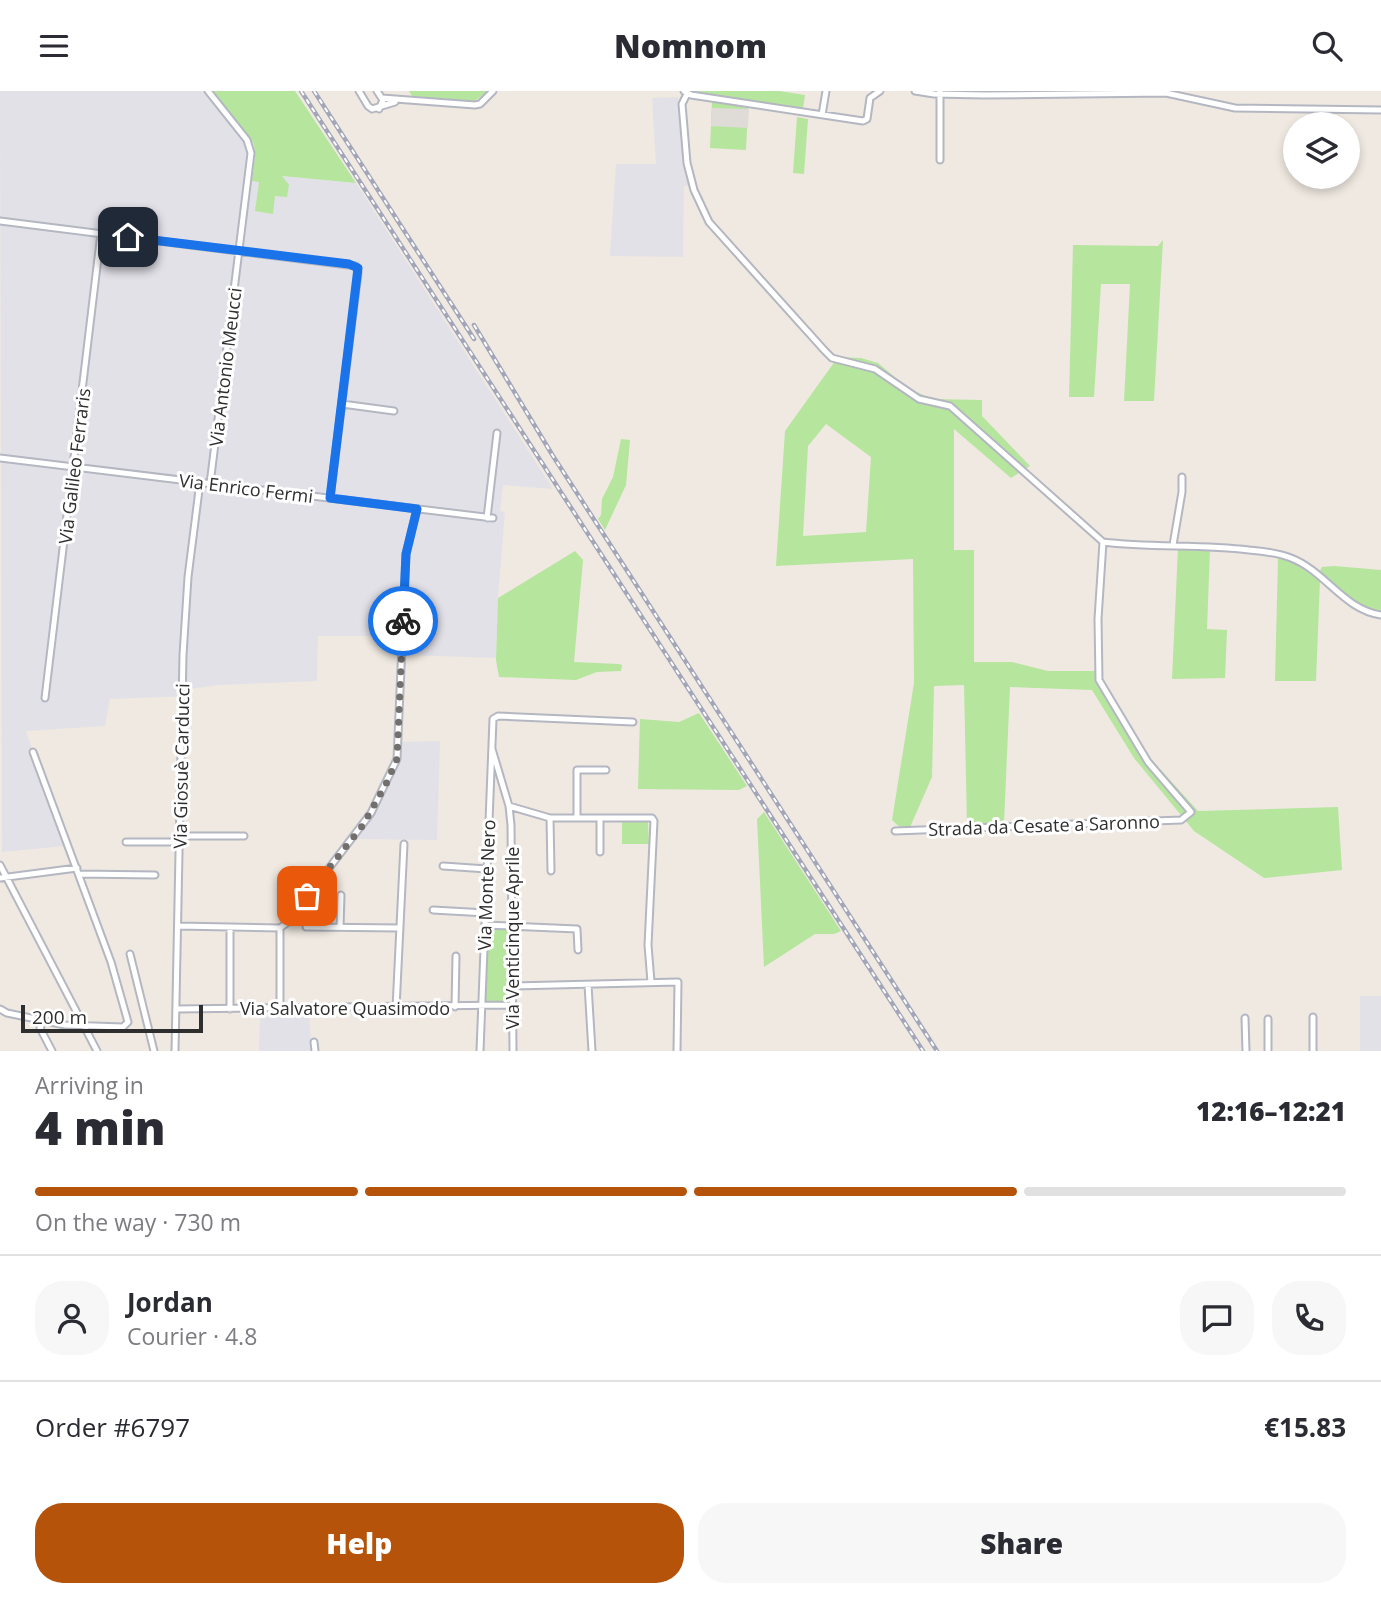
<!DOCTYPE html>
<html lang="en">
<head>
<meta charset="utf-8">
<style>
  :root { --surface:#fff; --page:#f7f7f7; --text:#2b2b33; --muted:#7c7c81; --line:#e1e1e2; --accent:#b45309 }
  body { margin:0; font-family:"Open Sans",sans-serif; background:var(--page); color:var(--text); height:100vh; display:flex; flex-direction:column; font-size:26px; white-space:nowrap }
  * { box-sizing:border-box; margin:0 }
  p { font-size:23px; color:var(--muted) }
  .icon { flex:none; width:38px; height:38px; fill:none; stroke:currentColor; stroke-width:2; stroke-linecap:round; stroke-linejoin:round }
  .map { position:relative; height:960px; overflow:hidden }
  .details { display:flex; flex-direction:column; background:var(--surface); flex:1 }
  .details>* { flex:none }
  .controls { position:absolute; left:1283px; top:21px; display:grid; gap:14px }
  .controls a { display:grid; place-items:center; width:77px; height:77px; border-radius:50%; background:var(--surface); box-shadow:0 4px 10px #0003; font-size:35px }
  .scale { position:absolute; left:21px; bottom:18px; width:182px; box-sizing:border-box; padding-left:7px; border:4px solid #2e2e2e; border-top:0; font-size:19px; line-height:24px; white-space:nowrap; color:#2e2e2e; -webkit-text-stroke:5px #fff; paint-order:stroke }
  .pin { position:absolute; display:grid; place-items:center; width:60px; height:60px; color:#fff; margin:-30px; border-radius:14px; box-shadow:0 4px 10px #0006 }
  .courier { position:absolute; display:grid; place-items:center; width:70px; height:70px; margin:-35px; border:5px solid #1a73e8; border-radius:50%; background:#fff; color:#222; box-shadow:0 2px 9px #0007 }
  .head em { font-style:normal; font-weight:800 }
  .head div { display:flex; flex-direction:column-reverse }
  .head { display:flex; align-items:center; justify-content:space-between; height:119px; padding:0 35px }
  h1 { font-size:46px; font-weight:800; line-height:52px }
  .bar { display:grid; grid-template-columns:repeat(4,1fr); gap:10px 7px; align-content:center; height:84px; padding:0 35px }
  .bar i { height:9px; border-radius:5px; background:var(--line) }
  .bar .active { background:var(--accent) }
  .bar p { grid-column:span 4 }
  .line { display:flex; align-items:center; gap:18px; padding:0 35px; border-top:2px solid var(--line) }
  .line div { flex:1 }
  .round { display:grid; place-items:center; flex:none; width:74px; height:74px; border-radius:28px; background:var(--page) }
  .action { display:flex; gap:14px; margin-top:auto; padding:14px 35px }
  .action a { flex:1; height:80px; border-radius:28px; background:var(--accent); color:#fff; font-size:28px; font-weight:800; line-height:80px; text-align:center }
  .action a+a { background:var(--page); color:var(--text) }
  header { display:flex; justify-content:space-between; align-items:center; height:91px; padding:0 35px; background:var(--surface); font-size:32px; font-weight:800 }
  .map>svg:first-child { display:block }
</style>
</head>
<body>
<header><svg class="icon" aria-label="menu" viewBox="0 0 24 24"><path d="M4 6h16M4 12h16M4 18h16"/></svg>Nomnom<svg class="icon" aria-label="search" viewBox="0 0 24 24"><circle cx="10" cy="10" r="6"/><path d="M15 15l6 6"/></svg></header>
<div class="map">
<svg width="1381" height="960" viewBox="0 0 1381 960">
  <rect width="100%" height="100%" fill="#efe9e1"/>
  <path fill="#e3e1e8" d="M 0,0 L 213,0 L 254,53 L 255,65 L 252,90 L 259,91 L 275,105 L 281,85 L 356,92 L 553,398 L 503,394 L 500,420 L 505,421 L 498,507 L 496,567 L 405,564 L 404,545 L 318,545 L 317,590 L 219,594 L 189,598 L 189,605 L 110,608 L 105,635 L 26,640 L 65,755 L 2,761 Z
    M 678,6 L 683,72 L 690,72 L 695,95 L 684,95 L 683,166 L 610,165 L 616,73 L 656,73 L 652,7 Z
    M 440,650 L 437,749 L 357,748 L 374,724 L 389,695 L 401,668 L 402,651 Z
    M 1360,905 L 1381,905 L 1381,960 L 1360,960 Z
    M 309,924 L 312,960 L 259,960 L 260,925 Z"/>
  <path fill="#b6e59e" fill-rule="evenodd" d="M 213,0 L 295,0 L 356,92 L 282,85 L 289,94 L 287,106 L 275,105 L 273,123 L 255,120 L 259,91 L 252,90 L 255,65 L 254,53 Z
    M 409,0 L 488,0 L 475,10 L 412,5 Z
    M 693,0 L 779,0 L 805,4 L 803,18 Z
    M 712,11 L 748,17 L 746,59 L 710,57 Z
    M 797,26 L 808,28 L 804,83 L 793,82 Z
    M 1163,149 L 1154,310 L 1124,310 L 1130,193 L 1101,193 L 1094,306 L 1069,306 L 1073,154 L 1158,155 Z
    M 838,266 L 861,267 L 878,272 L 909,298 L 933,308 L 982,309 L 982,325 L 1030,375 L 1011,387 L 954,338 L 954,459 L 974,459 L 974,571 L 1012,571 L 1048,580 L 1097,580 L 1151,668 L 1198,720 L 1338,716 L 1342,779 L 1264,787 L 1194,740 L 1134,667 L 1092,599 L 1010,596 L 1004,732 L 967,734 L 964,594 L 934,595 L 932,686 L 907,743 L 892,729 L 914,592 L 913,468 L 776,475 L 785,340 ZM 826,333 L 871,366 L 866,441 L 803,445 L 808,355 Z
    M 621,348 L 630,349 L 626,394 L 605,439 L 598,428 L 601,424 L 602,408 L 613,386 Z
    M 1178,457 L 1210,458 L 1207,538 L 1227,539 L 1225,587 L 1172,588 Z
    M 575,460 L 583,469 L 574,571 L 619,573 L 622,574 L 621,580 L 597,581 L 576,589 L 499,586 L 496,569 L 498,507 Z
    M 1278,467 L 1290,470 L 1320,489 L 1316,590 L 1275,590 Z
    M 1334,475 L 1381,479 L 1381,522 L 1363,517 L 1319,482 L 1322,476 Z
    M 699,622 L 747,695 L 739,699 L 638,698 L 640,628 L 679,631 Z
    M 764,721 L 841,840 L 834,843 L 815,843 L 764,876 L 757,728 Z
    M 622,731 L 648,731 L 649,753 L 622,753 Z
    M 487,837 L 509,839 L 508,910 L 484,910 Z"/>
  <path fill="#dfdcd8" d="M 712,17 L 749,18 L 748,37 L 711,35 Z"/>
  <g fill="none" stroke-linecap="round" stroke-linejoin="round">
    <defs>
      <path id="street" d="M 208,0 L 247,49 L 251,62 L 210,393
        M 359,0 L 368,15 L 372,18 L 395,11
        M 377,0 L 383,9 L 379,18
        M 684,0 L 691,4 L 863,30 L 867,28 L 870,7 L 880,0
        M 915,0 L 934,3 L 984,4 L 1166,2 L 1235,17 L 1381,19
        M 940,0 L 940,69
        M 687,3 L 682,13 L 687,72 L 694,99 L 709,131 L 825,260 L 832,267 L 875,278 L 919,308 L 950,315 L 1103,451
        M 382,7 L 475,14 L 480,13 L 493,0
        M 822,24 L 826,0
        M 0,130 L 356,175 L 358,182 L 330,407
        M 342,313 L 394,320
        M 0,367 L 493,427
        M 487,427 L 497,342
        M 1103,451 C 1151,457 1200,453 1249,459 C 1262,460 1278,462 1291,467 C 1325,480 1344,519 1381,524
        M 1173,454 L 1182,401 L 1182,386
        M 45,607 L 101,142
        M 492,658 L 509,715 L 511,734 L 513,960
        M 509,715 L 550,727 L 652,727 L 654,730 L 648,854 L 651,891
        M 550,727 L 551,780
        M 577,727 L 577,679 L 606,679
        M 600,727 L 600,761
        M 895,740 L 1181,729 L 1191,721 L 1148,671 L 1099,589 L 1098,528 L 1103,451
        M 180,745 L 244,745
        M 126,751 L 179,751
        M 0,774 L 97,960
        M 443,775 L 487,778
        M 79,783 L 155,784
        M 0,787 L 77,777
        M 433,819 L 486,822
        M 485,834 L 577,838 L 578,859
        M 178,835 L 280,837 L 288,831 L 371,722 L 397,668 L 406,463 L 417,418
        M 306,836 L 400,837
        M 340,836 L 341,804
        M 280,837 L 280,917
        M 130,863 L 154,960
        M 588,894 L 592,960
        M 513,895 L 678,891 L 677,960
        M 455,916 L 456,865
        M 396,917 L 404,753
        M 0,918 L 7,922 L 65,934 L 123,936 L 128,931 L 111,871 L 33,661
        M 177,918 L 513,914
        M 230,918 L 230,836
        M 1245,927 L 1246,960
        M 1268,928 L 1268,960
        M 43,929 L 40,937 L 52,960
        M 314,951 L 315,960
        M 175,960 L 183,564 L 188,486 L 200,391
        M 480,960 L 493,628 L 498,625 L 633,631
        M 1313,960 L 1313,926"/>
    </defs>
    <use href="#street" stroke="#b4b7c1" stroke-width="9"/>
    <use href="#street" stroke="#fff" stroke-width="5"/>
    <defs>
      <path id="rail" d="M 301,0 L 923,960
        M 314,0 L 474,248
        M 474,234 L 553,365 L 937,960"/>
    </defs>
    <use href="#rail" stroke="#a3a6b8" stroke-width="4.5"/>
    <use href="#rail" stroke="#fff" stroke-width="2" stroke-dasharray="5" stroke-linecap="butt"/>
  </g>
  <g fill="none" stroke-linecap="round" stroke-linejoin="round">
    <path stroke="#726f6d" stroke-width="7" stroke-dasharray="0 12.6" d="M 307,805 L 363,734 L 386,693 L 397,668 L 403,530"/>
    <path stroke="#1a73e8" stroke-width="9" d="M 128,146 L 349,173 L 358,177 L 330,407 L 417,418 L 406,463 L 403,530"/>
  </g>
  <g text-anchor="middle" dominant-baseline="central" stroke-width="6" stroke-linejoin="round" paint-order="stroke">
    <g font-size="18" fill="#2e2e2e" stroke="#fff">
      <text transform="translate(225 276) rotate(-83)">Via Antonio Meucci</text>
      <text transform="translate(74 375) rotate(-83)">Via Galileo Ferraris</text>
      <text transform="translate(246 397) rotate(7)">Via Enrico Fermi</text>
      <text transform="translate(181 675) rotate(-89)">Via Giosuè Carducci</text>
      <text transform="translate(1044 734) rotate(-2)">Strada da Cesate a Saronno</text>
      <text transform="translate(486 794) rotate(-88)">Via Monte Nero</text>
      <text transform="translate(512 847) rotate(-90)">Via Venticinque Aprile</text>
      <text x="345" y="917">Via Salvatore Quasimodo</text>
    </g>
  </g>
</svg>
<div class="controls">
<a><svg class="icon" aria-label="layers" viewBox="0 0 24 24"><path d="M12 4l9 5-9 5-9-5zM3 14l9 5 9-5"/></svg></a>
</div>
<div class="scale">200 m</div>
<div class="pin" style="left:307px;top:805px;background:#ea580c"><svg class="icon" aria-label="bag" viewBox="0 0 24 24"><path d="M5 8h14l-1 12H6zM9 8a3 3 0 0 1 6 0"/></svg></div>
<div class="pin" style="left:128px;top:146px;background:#1f2937"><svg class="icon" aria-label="home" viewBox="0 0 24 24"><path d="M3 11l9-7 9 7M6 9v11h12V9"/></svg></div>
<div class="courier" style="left:403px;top:530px"><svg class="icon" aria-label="bike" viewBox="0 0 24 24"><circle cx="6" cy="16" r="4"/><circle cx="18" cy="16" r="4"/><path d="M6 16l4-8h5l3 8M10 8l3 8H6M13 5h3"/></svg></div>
</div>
<section class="details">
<div class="head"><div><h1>4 min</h1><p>Arriving in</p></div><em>12:16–12:21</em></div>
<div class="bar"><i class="active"></i><i class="active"></i><i class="active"></i><i></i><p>On the way · 730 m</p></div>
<div class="line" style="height:126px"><a class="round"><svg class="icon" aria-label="person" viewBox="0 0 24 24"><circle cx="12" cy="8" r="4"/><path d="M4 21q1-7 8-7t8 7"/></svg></a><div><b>Jordan</b><p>Courier · 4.8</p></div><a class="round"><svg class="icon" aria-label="chat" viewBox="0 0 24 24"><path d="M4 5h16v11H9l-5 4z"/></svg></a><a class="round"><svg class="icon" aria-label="phone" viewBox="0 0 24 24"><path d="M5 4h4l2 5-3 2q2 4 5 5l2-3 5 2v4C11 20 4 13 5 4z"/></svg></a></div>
<div class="line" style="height:91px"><div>Order #6797</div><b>€15.83</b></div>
<div class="action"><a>Help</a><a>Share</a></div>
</section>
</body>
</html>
